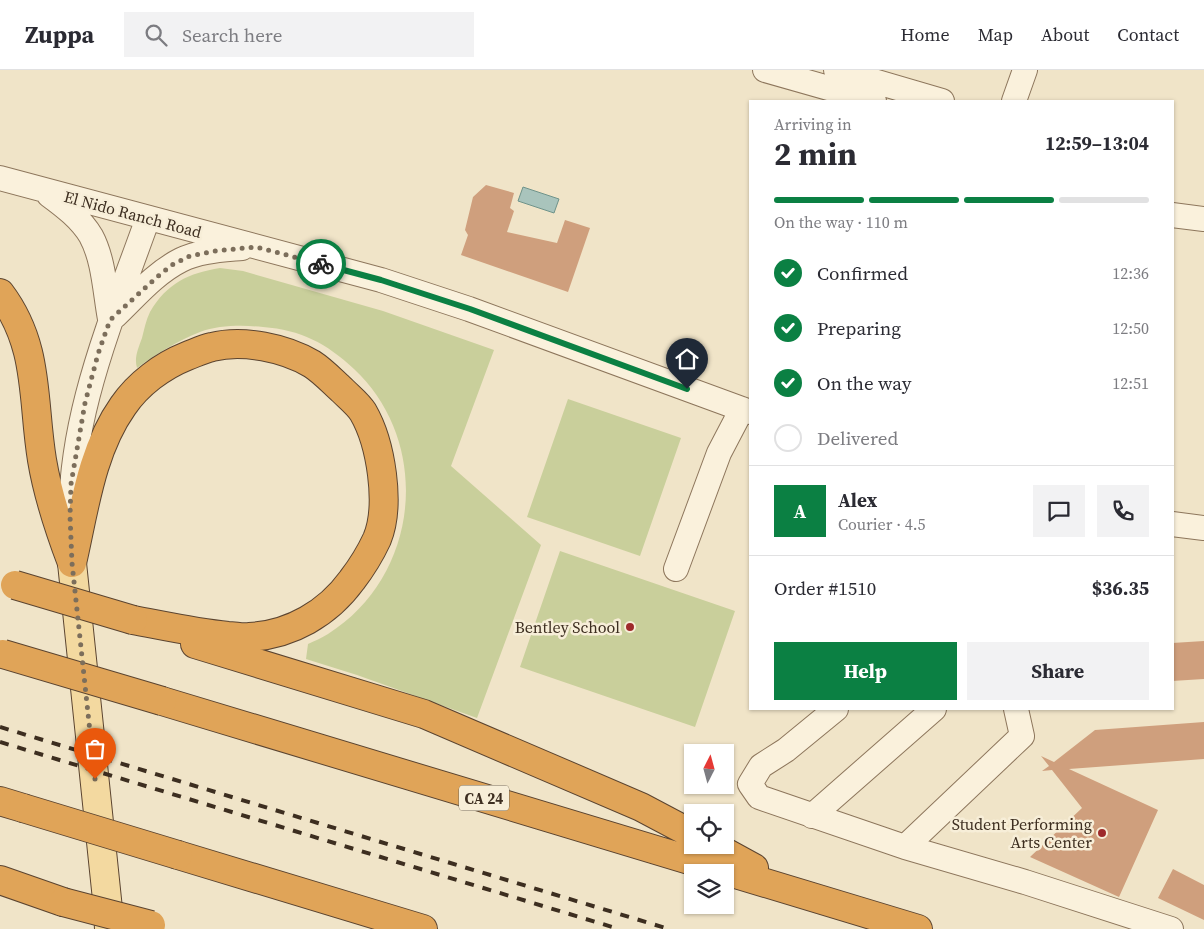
<!DOCTYPE html>
<html lang="en">
<head>
<meta charset="utf-8">
<style>
  :root { --surface:#fff; --page:#f2f2f3; --text:#2b2b33; --muted:#7c7c81; --line:#e1e1e2; --accent:#0b8043 }
  body { margin:0; font-family:"Source Serif 4",serif; background:var(--page); color:var(--text); height:100vh; display:flex; flex-direction:column; font-size:19px; white-space:nowrap }
  * { box-sizing:border-box; margin:0 }
  p { font-size:16px; color:var(--muted) }
  .icon { flex:none; width:28px; height:28px; fill:none; stroke:currentColor; stroke-width:2; stroke-linecap:round; stroke-linejoin:round }
  .map { position:relative; flex:1; overflow:hidden }
  .side { position:absolute; left:749px; top:30px; width:425px; height:610px; display:flex; flex-direction:column; background:var(--surface); border-radius:0px; box-shadow:0 1px 4px #0004 }
  .side>* { flex:none }
  .needle { width:32px; rotate:6deg }
  .tools { position:absolute; left:684px; top:674px; display:grid; gap:10px }
  .tools a { display:grid; place-items:center; width:50px; height:50px; border-radius:0px; background:var(--surface); box-shadow:0 1px 4px #0004; font-size:25px }
  .pin { position:absolute; display:grid; place-items:center; width:42px; height:42px; color:#fff; margin:-51px -21px; border-radius:50% 50% 50% 0; rotate:-45deg; box-shadow:0 0 5px #0007 }
  .pin .icon { rotate:45deg }
  .courier { position:absolute; display:grid; place-items:center; width:50px; height:50px; margin:-25px; border:4px solid #0b8043; border-radius:50%; background:#fff; color:#222; box-shadow:0 1px 6px #0007 }
  .overview em { font-style:normal; font-weight:700 }
  .overview div { display:flex; flex-direction:column-reverse }
  .overview { display:flex; align-items:center; justify-content:space-between; height:85px; padding:0 25px }
  h1 { font-size:32px; font-weight:700; line-height:38px }
  .bar { display:grid; grid-template-columns:repeat(4,1fr); gap:8px 5px; align-content:center; height:60px; padding:0 25px }
  .bar i { height:6px; border-radius:4px; background:var(--line) }
  .bar .selected { background:var(--accent) }
  .bar p { grid-column:span 4 }
  .line { display:flex; align-items:center; gap:12px; padding:0 25px; border-top:1px solid var(--line) }
  .line div { flex:1 }
  .round { display:grid; place-items:center; flex:none; width:52px; height:52px; border-radius:0px; background:var(--page) }
  ol { padding:0 25px; list-style:none }
  li { display:flex; align-items:center; gap:15px; height:55px }
  li p { margin-inline-start:auto }
  li .icon { padding:5px; border-radius:50%; background:var(--accent); color:#fff; stroke-width:4 }
  li:last-child { color:var(--muted) }
  li i { width:28px; height:28px; border:2px solid var(--line); border-radius:50% }
  .action { display:flex; gap:10px; margin-top:auto; padding:10px 25px }
  .action a { flex:1; height:58px; border-radius:0px; background:var(--accent); color:#fff; font-size:20px; font-weight:700; line-height:58px; text-align:center }
  .action a+a { background:var(--page); color:var(--text) }
  header { display:flex; align-items:center; gap:30px; box-sizing:border-box; height:70px; padding:0 25px; background:var(--surface); border-bottom:1px solid var(--line) }
  header strong { font-size:24px }
  nav { display:flex; gap:28px; margin-inline-start:auto; font-size:18px }
  .search { width:350px; height:45px; background:var(--page); display:flex; align-items:center; gap:12px; box-sizing:border-box; padding:0 18px; border-radius:0px; color:var(--muted); font-size:19px }
  .map>svg:first-child { display:block }
</style>
</head>
<body>
<header>
<strong>Zuppa</strong>
<div class="search"><svg class="icon" aria-label="search" viewBox="0 0 24 24"><circle cx="10" cy="10" r="6"/><path d="M15 15l6 6"/></svg>Search here</div>
<nav><a>Home</a><a>Map</a><a>About</a><a>Contact</a></nav>
</header>
<div class="map">
<svg width="1204" height="859" viewBox="0 0 1204 859">
  <rect width="100%" height="100%" fill="#f0e4c8"/>
  <path fill="#c9cf9b" d="M 220,198 L 243,201 L 383,241 L 494,280 L 451,396 L 541,475 L 477,648 L 357,605 L 306,589 L 308,574 C 314,571 322,568 328,564 C 420,506 433,373 354,299 C 326,273 301,260 263,257 C 243,255 219,255 200,262 C 177,271 156,284 137,298 C 134,288 138,279 142,268 C 144,260 146,250 150,242 C 167,213 189,203 220,198 Z
    M 568,329 L 681,368 L 640,486 L 527,447 Z
    M 560,481 L 735,541 L 695,657 L 520,597 Z"/>
  <path fill="#a9c4bc" stroke="#6f938a" d="M 523,117 L 559,129 L 554,143 L 518,131 Z"/>
  <path fill="#cf9f7d" d="M 486,115 L 514,123 L 510,138 L 514,141 L 507,162 L 557,173 L 565,150 L 590,158 L 568,222 L 461,185 L 468,165 L 465,160 L 473,127 Z
    M 1204,571 L 1204,609 L 1172,611 L 1172,573 Z
    M 1204,652 L 1204,689 L 1069,699 L 1158,740 L 1119,827 L 1030,787 L 1082,738 L 1052,700 L 1042,701 L 1049,696 L 1041,686 L 1054,692 L 1095,660 Z
    M 1173,799 L 1204,815 L 1204,850 L 1158,828 Z"/>
  <g fill="none" stroke-linecap="round" stroke-linejoin="round">
    <defs>
      <path id="minor" d="M 765,0 L 874,31
        M 836,0 L 942,31
        M 1014,31 L 1025,0
        M 0,108 L 381,210 L 469,239 L 750,342
        M 49,125 C 64,136 81,149 91,166 C 104,190 105,222 110,249
        M 1172,145 L 1204,149
        M 115,246 C 135,227 155,203 181,190 C 199,181 221,180 242,178
        M 1172,454 L 1204,458
        M 71,463 C 67,350 111,252 148,148
        M 676,499 L 719,383 L 742,339
        M 836,639 L 786,680 L 761,696 L 750,714 L 759,727 L 905,777 L 1022,666 L 1016,639
        M 812,746 L 934,639
        M 905,777 L 1025,812 L 1171,859"/>
      <path id="major" d="M 72,493 L 108,839 L 109,859"/>
      <path id="highway" d="M 0,223 C 40,276 32,329 42,390 C 48,426 59,459 72,493
        M 72,493 C 84,441 91,381 123,336 C 138,314 162,296 187,286 C 195,283 203,279 212,277 C 243,269 285,278 312,294 C 323,301 333,312 342,320 C 349,327 358,334 363,342 C 381,373 391,435 377,469 C 370,484 362,497 352,510 C 328,543 291,565 249,567 C 242,568 235,566 228,566 C 196,563 165,556 133,550
        M 195,574 L 424,644 L 641,737 L 692,764
        M 162,631 L 918,859
        M 0,731 L 23,738
        M 712,775 L 754,798
        M 178,785 L 423,859
        M 0,810 L 63,832"/>
    </defs>
    <use href="#minor" stroke="#8d765c" stroke-width="26"/>
    <use href="#major" stroke="#5b4430" stroke-width="30"/>
    <use href="#highway" stroke="#5b4430" stroke-width="30"/>
    <use href="#minor" stroke="#faf1dc" stroke-width="24"/>
    <use href="#major" stroke="#f3d9a0" stroke-width="28"/>
    <use href="#highway" stroke="#e0a458" stroke-width="28"/>
    <path stroke="#3d2e20" stroke-width="4" stroke-dasharray="9 9" stroke-linecap="butt" d="M 0,657 L 669,859
      M 0,672 L 619,859"/>
    <defs>
      <path id="highway-bridge" d="M 15,515 L 133,550
        M 3,584 L 162,631
        M 23,738 L 178,785
        M 63,832 L 151,855"/>
    </defs>
    <use href="#highway-bridge" stroke="#5b4430" stroke-width="30" stroke-linecap="butt"/>
    <use href="#highway-bridge" stroke="#e0a458" stroke-width="28"/>
  </g>
  <g fill="none" stroke-linecap="round" stroke-linejoin="round">
    <path stroke="#7c6e5b" stroke-width="5" stroke-dasharray="0 9" d="M 95,709 L 72,493 L 70,446 L 71,414 L 85,333 L 98,284 L 110,250 L 157,207 L 172,195 L 190,186 L 215,181 L 256,177 L 321,194"/>
    <path stroke="#0b8043" stroke-width="6" d="M 321,194 L 381,210 L 470,239 L 687,319"/>
  </g>
  <g fill="#9e2a2b" stroke="#f7eed8" stroke-width="2">
    <circle cx="630" cy="557" r="5"/>
    <circle cx="1102" cy="763" r="5"/>
  </g>
  <g text-anchor="middle" dominant-baseline="central" stroke-width="5" stroke-linejoin="round" paint-order="stroke">
    <rect fill="#f7eed8" stroke="#756857" stroke-width="1" x="459" y="715.5" width="50" height="25" rx="4"/>
    <g font-size="15" font-weight="bold" fill="#3d2e20">
      <text x="484" y="728">CA 24</text>
    </g>
    <g font-size="16" fill="#3d2e20" stroke="#f7eed8">
      <text transform="translate(133 144) rotate(15)">El Nido Ranch Road</text>
    </g>
    <g font-size="16" fill="#3d2e20" stroke="#f7eed8" text-anchor="end">
      <text x="620" y="557">Bentley School</text>
      <text x="1092" y="754">Student Performing<tspan x="1092" dy="18">Arts Center</tspan></text>
    </g>
  </g>
</svg>
<div class="tools">
<a><svg class="needle" viewBox="-14 -14 28 28"><path d="M0-13l5 13h-10z" fill="#e53935"/><path d="M0 13l5-13h-10z" fill="#7c7c81"/></svg></a>
<a><svg class="icon" aria-label="locate" viewBox="0 0 24 24"><circle cx="12" cy="12" r="6"/><path d="M12 2v4M12 18v4M2 12h4M18 12h4"/></svg></a>
<a><svg class="icon" aria-label="layers" viewBox="0 0 24 24"><path d="M12 4l9 5-9 5-9-5zM3 14l9 5 9-5"/></svg></a>
</div>
<div class="pin" style="left:95px;top:709px;background:#ea580c"><svg class="icon" aria-label="bag" viewBox="0 0 24 24"><path d="M5 8h14l-1 12H6zM9 8a3 3 0 0 1 6 0"/></svg></div>
<div class="pin" style="left:687px;top:319px;background:#1f2937"><svg class="icon" aria-label="home" viewBox="0 0 24 24"><path d="M3 11l9-7 9 7M6 9v11h12V9"/></svg></div>
<div class="courier" style="left:321px;top:194px"><svg class="icon" aria-label="bike" viewBox="0 0 24 24"><circle cx="6" cy="16" r="4"/><circle cx="18" cy="16" r="4"/><path d="M6 16l4-8h5l3 8M10 8l3 8H6M13 5h3"/></svg></div>
<section class="side">
<div class="overview"><div><h1>2 min</h1><p>Arriving in</p></div><em>12:59–13:04</em></div>
<div class="bar"><i class="selected"></i><i class="selected"></i><i class="selected"></i><i></i><p>On the way · 110 m</p></div>
<ol>
<li><svg class="icon" aria-label="check" viewBox="0 0 24 24"><path d="M5 12l5 5 9-10"/></svg>Confirmed<p>12:36</p></li>
<li><svg class="icon" aria-label="check" viewBox="0 0 24 24"><path d="M5 12l5 5 9-10"/></svg>Preparing<p>12:50</p></li>
<li><svg class="icon" aria-label="check" viewBox="0 0 24 24"><path d="M5 12l5 5 9-10"/></svg>On the way<p>12:51</p></li>
<li><i></i>Delivered</li>
</ol>
<div class="line" style="height:90px"><b class="round" style="background:var(--accent);color:#fff">A</b><div><b>Alex</b><p>Courier · 4.5</p></div><a class="round"><svg class="icon" aria-label="chat" viewBox="0 0 24 24"><path d="M4 5h16v11H9l-5 4z"/></svg></a><a class="round"><svg class="icon" aria-label="phone" viewBox="0 0 24 24"><path d="M5 4h4l2 5-3 2q2 4 5 5l2-3 5 2v4C11 20 4 13 5 4z"/></svg></a></div>
<div class="line" style="height:65px"><div>Order #1510</div><b>$36.35</b></div>
<div class="action"><a>Help</a><a>Share</a></div>
</section>
</div>
</body>
</html>
